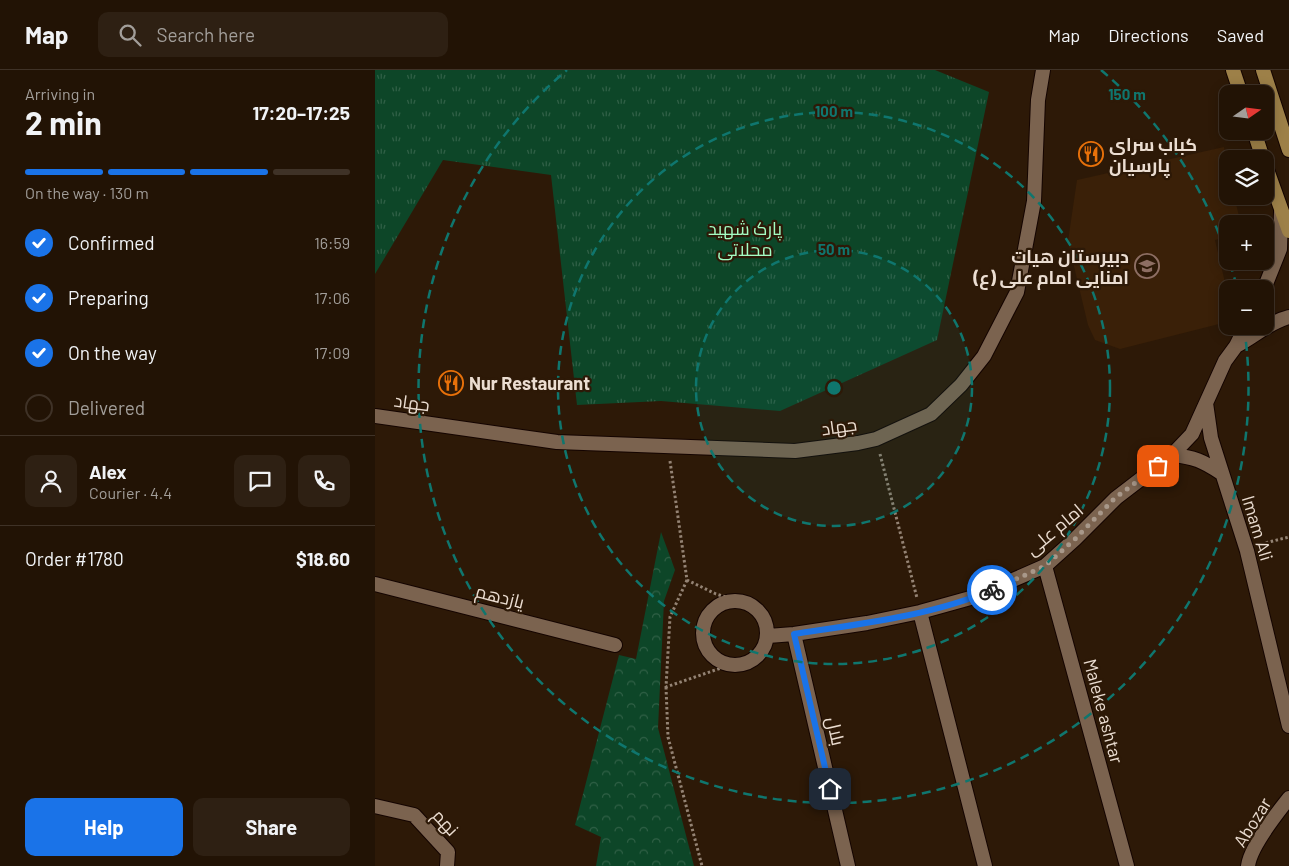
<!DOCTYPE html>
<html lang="en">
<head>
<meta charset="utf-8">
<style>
  :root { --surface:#221305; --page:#2e2013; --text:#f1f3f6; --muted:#a29e9a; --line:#3f3227; --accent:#1a73e8 }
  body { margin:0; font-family:Barlow,Cairo,sans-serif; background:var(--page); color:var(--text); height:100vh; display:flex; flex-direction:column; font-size:19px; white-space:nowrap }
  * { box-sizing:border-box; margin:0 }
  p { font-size:16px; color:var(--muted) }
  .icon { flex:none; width:28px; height:28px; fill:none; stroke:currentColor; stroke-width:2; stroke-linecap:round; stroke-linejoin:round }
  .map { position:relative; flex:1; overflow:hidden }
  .side { display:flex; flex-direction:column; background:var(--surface); width:375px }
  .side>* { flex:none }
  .needle { width:32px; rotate:76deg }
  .controls { position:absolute; left:844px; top:15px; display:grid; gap:10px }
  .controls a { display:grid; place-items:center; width:55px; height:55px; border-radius:10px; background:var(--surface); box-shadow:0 2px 12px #0003,0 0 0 1px var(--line); font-size:25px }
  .pin { position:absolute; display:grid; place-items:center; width:42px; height:42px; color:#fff; margin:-21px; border-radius:10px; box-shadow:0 2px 8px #0006 }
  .courier { position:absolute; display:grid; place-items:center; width:50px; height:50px; margin:-25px; border:4px solid #1a73e8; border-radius:50%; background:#fff; color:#222; box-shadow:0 1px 6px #0007 }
  .head em { font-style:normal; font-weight:700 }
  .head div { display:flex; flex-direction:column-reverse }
  .head { display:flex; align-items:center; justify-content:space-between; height:85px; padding:0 25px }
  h1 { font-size:32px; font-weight:700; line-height:38px }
  .bar { display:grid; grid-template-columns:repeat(4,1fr); gap:8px 5px; align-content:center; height:60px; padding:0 25px }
  .bar i { height:6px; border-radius:4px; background:var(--line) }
  .bar .active { background:var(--accent) }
  .bar p { grid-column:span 4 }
  .line { display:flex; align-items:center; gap:12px; padding:0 25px; border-top:1px solid var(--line) }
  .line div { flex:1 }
  .round { display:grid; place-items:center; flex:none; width:52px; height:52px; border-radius:10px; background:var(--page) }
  ol { padding:0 25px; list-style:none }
  li { display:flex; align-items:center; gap:15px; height:55px }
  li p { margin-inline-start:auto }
  li .icon { padding:5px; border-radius:50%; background:var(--accent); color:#fff; stroke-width:4 }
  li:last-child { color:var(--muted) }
  li i { width:28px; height:28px; border:2px solid var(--line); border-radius:50% }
  .cta { display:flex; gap:10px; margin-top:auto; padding:10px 25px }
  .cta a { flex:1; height:58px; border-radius:10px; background:var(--accent); color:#fff; font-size:20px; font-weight:700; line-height:58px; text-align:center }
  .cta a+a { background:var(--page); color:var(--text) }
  header { display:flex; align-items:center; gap:30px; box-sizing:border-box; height:70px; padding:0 25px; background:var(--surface); border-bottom:1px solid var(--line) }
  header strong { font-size:24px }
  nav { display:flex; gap:28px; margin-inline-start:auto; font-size:18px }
  .search { width:350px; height:45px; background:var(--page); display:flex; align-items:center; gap:12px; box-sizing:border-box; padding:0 18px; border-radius:10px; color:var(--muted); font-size:19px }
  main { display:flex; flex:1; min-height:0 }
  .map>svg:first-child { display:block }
</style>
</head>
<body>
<header>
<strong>Map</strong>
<div class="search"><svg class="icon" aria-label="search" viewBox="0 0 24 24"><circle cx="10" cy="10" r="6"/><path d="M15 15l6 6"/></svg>Search here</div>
<nav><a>Map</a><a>Directions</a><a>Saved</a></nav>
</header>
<main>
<section class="side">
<div class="head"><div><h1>2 min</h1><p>Arriving in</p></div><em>17:20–17:25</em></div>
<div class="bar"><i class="active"></i><i class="active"></i><i class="active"></i><i></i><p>On the way · 130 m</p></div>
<ol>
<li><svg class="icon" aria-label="check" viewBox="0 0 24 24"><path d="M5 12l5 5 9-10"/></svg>Confirmed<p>16:59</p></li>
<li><svg class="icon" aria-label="check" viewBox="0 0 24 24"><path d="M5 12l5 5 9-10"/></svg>Preparing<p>17:06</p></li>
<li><svg class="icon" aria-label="check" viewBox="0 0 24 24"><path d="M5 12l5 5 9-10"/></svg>On the way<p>17:09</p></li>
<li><i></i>Delivered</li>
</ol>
<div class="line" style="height:90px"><a class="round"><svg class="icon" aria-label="person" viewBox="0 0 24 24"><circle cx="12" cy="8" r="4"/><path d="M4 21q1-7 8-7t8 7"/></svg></a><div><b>Alex</b><p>Courier · 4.4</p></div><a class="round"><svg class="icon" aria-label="chat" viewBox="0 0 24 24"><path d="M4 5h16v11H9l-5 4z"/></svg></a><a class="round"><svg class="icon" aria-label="phone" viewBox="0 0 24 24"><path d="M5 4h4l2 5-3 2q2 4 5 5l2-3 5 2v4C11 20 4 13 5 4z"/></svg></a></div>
<div class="line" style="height:65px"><div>Order #1780</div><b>$18.60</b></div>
<div class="cta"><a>Help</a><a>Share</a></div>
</section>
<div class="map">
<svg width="914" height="796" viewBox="0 0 914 796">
  <defs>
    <pattern id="forest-crowns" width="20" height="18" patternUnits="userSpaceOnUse" patternTransform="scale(1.25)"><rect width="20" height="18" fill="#0d4628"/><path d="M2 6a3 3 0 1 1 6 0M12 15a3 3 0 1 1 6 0" fill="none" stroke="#306046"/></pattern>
    <pattern id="park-tufts" width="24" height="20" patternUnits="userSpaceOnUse" patternTransform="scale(1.25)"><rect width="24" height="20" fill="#0d4628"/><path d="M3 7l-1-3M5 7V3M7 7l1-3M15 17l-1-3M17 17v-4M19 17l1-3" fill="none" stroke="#306046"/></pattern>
  </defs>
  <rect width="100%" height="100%" fill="#2d1907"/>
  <path fill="#3a2008" d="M 849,77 L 852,95 L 852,126 L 859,126 L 866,154 L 852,154 L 852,167 L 840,170 L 852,221 L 852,252 L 745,279 L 720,270 L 713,255 L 693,171 L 702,110 Z"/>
  <path fill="url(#forest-crowns)" d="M 286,462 L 300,500 L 289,531 L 283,658 L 319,796 L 221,796 L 226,767 L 200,755 L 244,585 L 261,589 Z"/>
  <path fill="url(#park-tufts)" d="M 0,0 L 560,0 L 614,22 L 562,270 L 405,341 L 286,331 L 202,335 L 176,105 L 68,90 L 0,204 Z"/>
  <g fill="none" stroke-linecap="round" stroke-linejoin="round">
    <defs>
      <path id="minor" d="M 889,219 L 905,179 L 906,142
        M 861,276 C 879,267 894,252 914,247
        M 831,333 L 836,368 L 872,481 L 914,656
        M 0,346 L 182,372 L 420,381 L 483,373 L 501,369 L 556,344 L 586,315 L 609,286 L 642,222 L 659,131 L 663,30 L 668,0
        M 797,385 C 819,387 828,391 846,403
        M 670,496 L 752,796
        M 0,514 L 240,575
        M328 563a32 32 0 1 1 64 0a32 32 0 1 1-64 0Z
        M 545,542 L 610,796
        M 419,564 L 473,796
        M 393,566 L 419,564 L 492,553 L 545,542 L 599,527 L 670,496 L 700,469 L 741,428 L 797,385 L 817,364 L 850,291 L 861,276 L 871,256
        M 0,736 L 39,745 L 73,782 L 72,796
        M 873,796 C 875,777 902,743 914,728"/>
      <path id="primary" d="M 858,0 L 866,24
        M 888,0 L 914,80
        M 879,61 L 888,89
        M 890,94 L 914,161"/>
    </defs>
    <use href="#minor" stroke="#140400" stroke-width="16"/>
    <use href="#primary" stroke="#140400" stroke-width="16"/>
    <path stroke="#948374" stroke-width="3" stroke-dasharray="2.5 2.5" stroke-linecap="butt" d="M 505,384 L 542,528
      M 295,391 L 312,510 L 341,524 L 360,530
      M 886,474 L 914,467
      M 312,510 L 295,547 L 291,617 L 355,595
      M 291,617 L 293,667 L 327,796"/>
    <use href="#minor" stroke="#7b634f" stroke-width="14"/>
    <use href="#primary" stroke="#9d8048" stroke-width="14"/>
  </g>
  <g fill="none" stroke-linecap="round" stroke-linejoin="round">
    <path stroke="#a8988a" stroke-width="5" stroke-dasharray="0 9" d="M 617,520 L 670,496 L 700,469 L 740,428 L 783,396"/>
    <path stroke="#1a73e8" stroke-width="6" d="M 455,719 L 419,564 C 484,554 556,546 617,520"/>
  </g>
  <circle cx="459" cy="318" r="138" fill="#0f766e" fill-opacity=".12"/>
  <g fill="none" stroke="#0f766e" stroke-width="2.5" stroke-dasharray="9 6">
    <circle cx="459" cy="318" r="138"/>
    <circle cx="459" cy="318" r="276"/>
    <path d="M726 0A415 415 0 0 1 851 183M855 193A415 415 0 0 1 862 218M869 257A415 415 0 1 1 192 0"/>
  </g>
  <defs>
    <symbol id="restaurant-ring" viewBox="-11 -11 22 22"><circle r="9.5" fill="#2d1907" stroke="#e8710a" stroke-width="1.5"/><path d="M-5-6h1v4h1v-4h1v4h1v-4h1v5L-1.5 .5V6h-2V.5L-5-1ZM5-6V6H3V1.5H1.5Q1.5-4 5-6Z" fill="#e8710a"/></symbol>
    <symbol id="school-ring" viewBox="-11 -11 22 22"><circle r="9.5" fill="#2d1907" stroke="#8d6e63" stroke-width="1.5"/><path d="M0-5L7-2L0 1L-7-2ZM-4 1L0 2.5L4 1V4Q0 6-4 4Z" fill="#8d6e63"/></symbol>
  </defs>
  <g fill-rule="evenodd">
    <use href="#restaurant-ring" x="702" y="70" width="28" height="28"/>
    <use href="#school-ring" x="758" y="182" width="28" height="28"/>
    <use href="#restaurant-ring" x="62" y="299" width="28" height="28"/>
  </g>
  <g text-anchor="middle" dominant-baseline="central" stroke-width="4.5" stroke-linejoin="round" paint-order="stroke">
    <g font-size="18" font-weight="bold" fill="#ebddd1" stroke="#2d1907" text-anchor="start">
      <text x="734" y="74">کباب سرای<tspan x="734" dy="21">پارسیان</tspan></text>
      <text x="754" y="186" text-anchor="end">دبیرستان هیات<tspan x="754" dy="21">امنایی امام علی (ع)</tspan></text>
      <text x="94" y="313">Nur Restaurant</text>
    </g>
    <g font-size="18" fill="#a3fcc3" stroke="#2d1907">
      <text x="370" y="158">پارک شهید<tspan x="370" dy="21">محلاتی</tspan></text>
    </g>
    <g font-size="18" fill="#ebddd1" stroke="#2d1907">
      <text transform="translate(37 332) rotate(8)">جهاد</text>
      <text transform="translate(464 356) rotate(-8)">جهاد</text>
      <text transform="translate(883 458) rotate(73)">Imam Ali</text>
      <text transform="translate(679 459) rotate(-40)">امام علی</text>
      <text transform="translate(125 526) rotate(14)">یازدهم</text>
      <text transform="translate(729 641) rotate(75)">Maleke ashtar</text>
      <text transform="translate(461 661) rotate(77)">بلال</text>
      <text transform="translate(71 752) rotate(47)">نهم</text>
      <text transform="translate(877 752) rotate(-58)">Abozar</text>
    </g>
  </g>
  <circle cx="459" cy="318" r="8" fill="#0f766e" stroke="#2d1907" stroke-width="2.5"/>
  <g font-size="15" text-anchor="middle" font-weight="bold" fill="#0f766e" stroke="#2d1907" stroke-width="4.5" stroke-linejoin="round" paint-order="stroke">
    <text x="752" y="30">150 m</text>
    <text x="459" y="47">100 m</text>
    <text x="459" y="185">50 m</text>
  </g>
</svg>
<div class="controls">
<a><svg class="needle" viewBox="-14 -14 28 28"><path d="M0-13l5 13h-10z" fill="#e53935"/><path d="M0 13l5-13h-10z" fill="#a29e9a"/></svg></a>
<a><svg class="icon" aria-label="layers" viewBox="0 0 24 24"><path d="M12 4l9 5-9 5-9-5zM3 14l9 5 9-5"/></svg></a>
<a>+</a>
<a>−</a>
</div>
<div class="pin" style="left:783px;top:396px;background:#ea580c"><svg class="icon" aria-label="bag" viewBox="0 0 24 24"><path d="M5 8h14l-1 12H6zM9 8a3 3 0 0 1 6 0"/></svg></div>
<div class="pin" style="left:455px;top:719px;background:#1f2937"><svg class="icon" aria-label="home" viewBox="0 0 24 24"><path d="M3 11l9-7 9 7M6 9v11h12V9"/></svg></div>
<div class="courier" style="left:617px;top:520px"><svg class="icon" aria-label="bike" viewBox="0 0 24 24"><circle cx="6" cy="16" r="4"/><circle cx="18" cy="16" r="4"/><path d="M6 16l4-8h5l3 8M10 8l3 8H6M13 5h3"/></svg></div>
</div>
</main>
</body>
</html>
